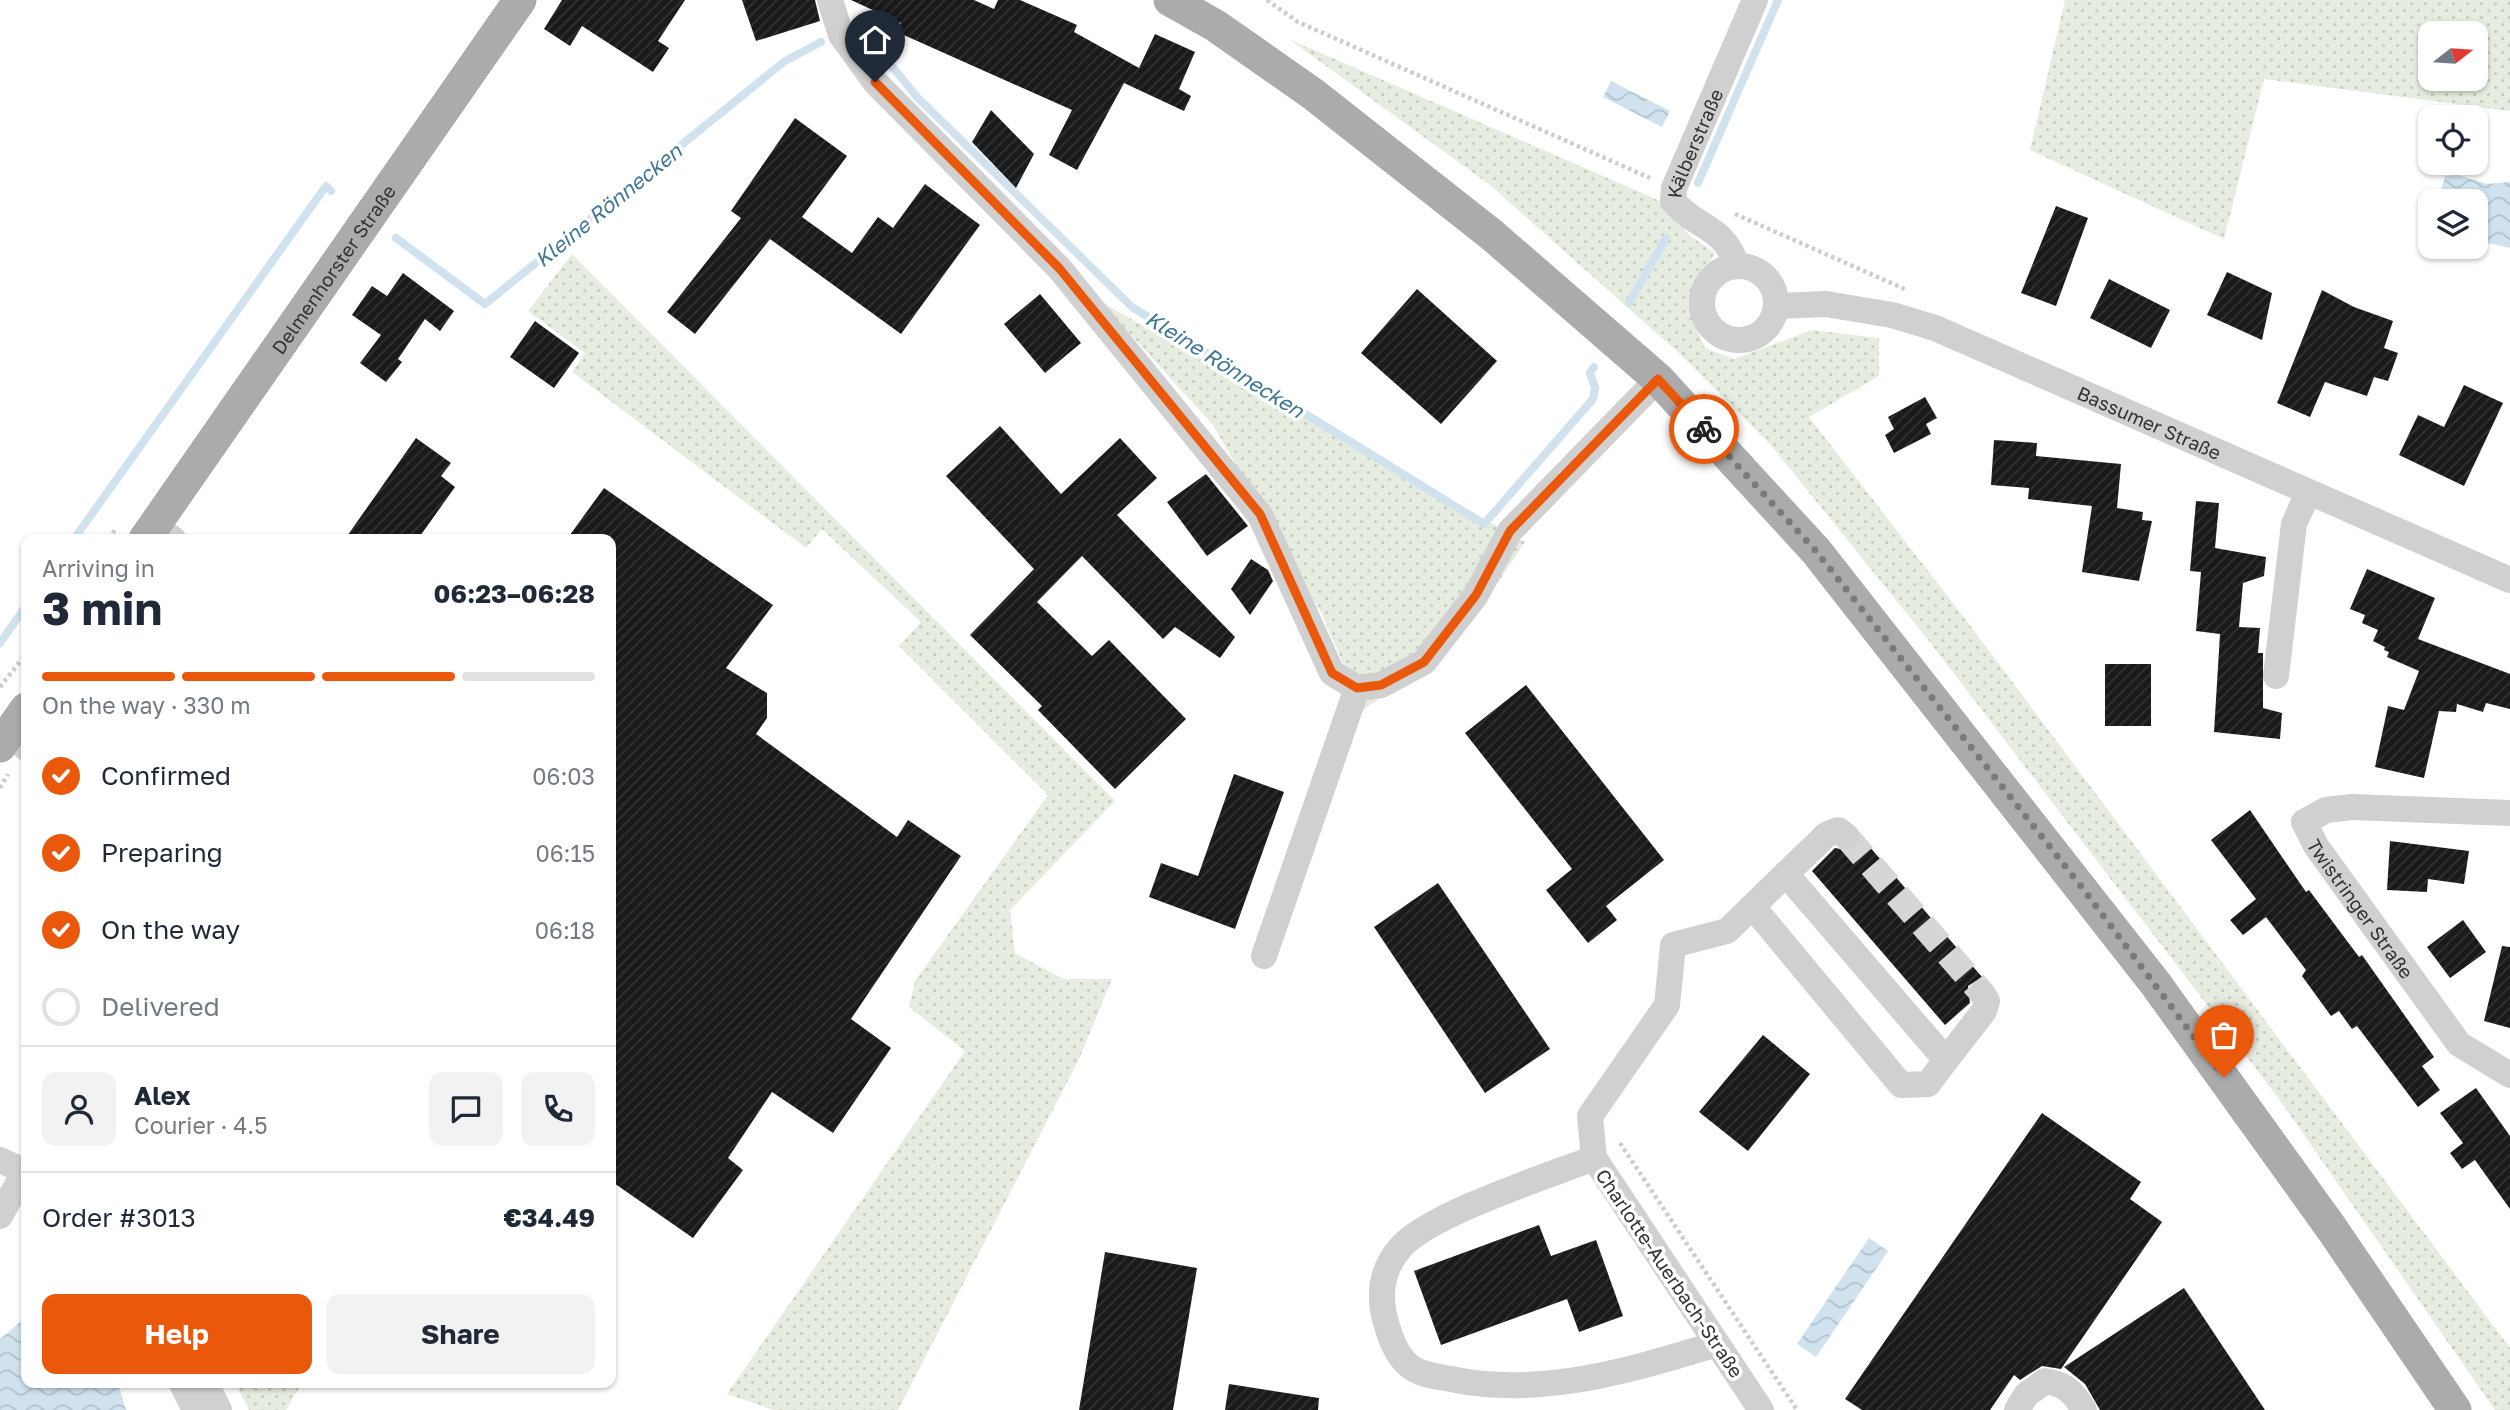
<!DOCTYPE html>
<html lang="en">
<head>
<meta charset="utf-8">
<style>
  :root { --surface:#fff; --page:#f2f2f3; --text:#1f2937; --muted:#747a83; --line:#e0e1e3; --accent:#ea580c }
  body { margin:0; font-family:"Golos Text",sans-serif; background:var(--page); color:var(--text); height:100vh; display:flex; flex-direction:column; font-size:26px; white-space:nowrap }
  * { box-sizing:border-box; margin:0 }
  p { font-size:23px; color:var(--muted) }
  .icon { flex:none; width:38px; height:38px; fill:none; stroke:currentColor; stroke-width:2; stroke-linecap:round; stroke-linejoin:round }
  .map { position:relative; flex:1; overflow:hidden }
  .drawer { position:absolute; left:21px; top:534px; width:595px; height:854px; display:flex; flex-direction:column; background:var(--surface); border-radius:14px; box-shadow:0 2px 5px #0004 }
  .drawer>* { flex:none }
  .needle { width:46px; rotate:73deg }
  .tools { position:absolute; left:2418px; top:21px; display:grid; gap:14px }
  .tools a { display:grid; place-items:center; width:70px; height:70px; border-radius:14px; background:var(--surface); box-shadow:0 2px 5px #0004; font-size:35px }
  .pin { position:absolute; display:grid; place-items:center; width:60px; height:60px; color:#fff; margin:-72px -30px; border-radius:50% 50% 50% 0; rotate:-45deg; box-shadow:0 0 7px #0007 }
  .pin .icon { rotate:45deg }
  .courier { position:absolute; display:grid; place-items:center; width:70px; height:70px; margin:-35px; border:5px solid #ea580c; border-radius:50%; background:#fff; color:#222; box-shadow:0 2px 9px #0007 }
  .overview em { font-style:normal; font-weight:700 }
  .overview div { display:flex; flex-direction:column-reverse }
  .overview { display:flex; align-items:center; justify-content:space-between; height:119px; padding:0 21px }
  h1 { font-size:46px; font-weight:700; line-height:52px }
  .bar { display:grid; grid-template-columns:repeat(4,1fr); gap:10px 7px; align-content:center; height:84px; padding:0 21px }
  .bar i { height:9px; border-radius:5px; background:var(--line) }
  .bar .current { background:var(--accent) }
  .bar p { grid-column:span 4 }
  .line { display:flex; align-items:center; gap:18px; padding:0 21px; border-top:2px solid var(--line) }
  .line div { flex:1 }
  .round { display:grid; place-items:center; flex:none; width:74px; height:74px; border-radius:14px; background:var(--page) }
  ol { padding:0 21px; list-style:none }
  li { display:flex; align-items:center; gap:21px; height:77px }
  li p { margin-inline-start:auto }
  li .icon { padding:7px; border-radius:50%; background:var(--accent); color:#fff; stroke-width:4 }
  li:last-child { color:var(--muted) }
  li i { width:38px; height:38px; border:4px solid var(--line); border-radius:50% }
  .primary-button { display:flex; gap:14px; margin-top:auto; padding:14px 21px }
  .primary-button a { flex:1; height:80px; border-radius:14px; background:var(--accent); color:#fff; font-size:28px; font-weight:700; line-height:80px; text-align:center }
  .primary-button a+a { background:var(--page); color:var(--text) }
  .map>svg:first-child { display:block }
</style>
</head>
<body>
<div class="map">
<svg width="2510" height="1410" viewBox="0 0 2510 1410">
  <defs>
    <pattern id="grass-dots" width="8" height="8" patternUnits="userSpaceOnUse" patternTransform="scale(1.75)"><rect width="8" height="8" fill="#e6ecdf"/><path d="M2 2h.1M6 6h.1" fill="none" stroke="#c6cbc0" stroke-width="1.8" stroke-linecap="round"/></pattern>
    <pattern id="water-waves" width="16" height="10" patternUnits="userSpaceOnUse" patternTransform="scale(1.75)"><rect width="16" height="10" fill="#cfe2ee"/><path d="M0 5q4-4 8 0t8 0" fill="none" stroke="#b2c2cd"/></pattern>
    <pattern id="building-hatch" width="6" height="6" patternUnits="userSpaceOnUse" patternTransform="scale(1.75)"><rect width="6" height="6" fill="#1a1a1a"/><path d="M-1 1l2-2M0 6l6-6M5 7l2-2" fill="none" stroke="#333"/></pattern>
  </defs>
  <rect width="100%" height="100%" fill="#fff"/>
  <path fill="url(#grass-dots)" fill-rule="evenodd" d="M 2065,0 L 2510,0 L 2510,111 L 2264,79 L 2224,239 L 2030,150 ZM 2476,33 L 2476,79 L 2431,79 L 2431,33 Z
    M 1289,39 L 1660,201 L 1689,235 L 1715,253 L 1696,287 L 1690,315 L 1705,348 L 1734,359 L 1812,330 L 1879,338 L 1879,376 L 1809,417 L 1966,620 L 2510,1348 L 2510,1410 L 2495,1410 L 2279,1099 L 1929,641 L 1770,444 L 1681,355 L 1490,185 Z
    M 572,254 L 1115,801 L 1010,910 L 1015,953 L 1063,979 L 1112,979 L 1079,1059 L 898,1410 L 774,1410 L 727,1394 L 965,1051 L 909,1007 L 915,981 L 1048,795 L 899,646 L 921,622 L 822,529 L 806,548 L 572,372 L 585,353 L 528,311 Z
    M 1101,302 L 1525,542 L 1485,602 L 1388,693 L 1363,710 L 1322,614 L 1213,425 Z
    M 235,1383 L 302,1383 L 286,1410 L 249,1410 Z"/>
  <path fill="url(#water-waves)" d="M 1611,81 L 1670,111 L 1662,127 L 1603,97 Z
    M 2458,175 L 2487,184 L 2510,182 L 2510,248 L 2476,240 L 2476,201 L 2438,201 L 2445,176 Z
    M 1869,1238 L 1888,1251 L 1816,1357 L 1797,1344 Z
    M 26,1317 L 26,1382 L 118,1383 L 126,1410 L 0,1410 L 0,1339 Z"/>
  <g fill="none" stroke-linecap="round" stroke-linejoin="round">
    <path stroke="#cfe2ee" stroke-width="8" d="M 857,23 L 917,97 L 1132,307 L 1484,524 L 1593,399 L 1595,388 L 1590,373 L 1594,367
      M 1698,183 L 1778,0
      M 396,238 L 485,304 L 785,61 L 821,42
      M 1629,303 L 1666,238
      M 74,539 L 326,186 L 331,191
      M 0,643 L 26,606"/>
  </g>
  <path fill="url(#building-hatch)" d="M 562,0 L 685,0 L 658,41 L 669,48 L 653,72 L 582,26 L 570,46 L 544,29 Z
    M 742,0 L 815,0 L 820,21 L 756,41 Z
    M 851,0 L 974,0 L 994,9 L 998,0 L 1020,0 L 1077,25 L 1074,32 L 1139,68 L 1155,34 L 1195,52 L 1179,89 L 1191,96 L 1184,111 L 1124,83 L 1077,170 L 1049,155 L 1072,110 L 897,32 L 901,23 Z
    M 991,110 L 1034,154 L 1016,188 L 972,142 Z
    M 795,118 L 847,156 L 802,217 L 852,253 L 878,217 L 893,228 L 925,184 L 980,225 L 901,334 L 770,239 L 695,334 L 667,312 L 741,218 L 731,211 Z
    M 2056,206 L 2088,218 L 2056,306 L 2021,293 Z
    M 2227,272 L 2272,293 L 2262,340 L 2207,315 Z
    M 403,273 L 454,311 L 440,331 L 425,319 L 398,359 L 402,362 L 386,382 L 360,363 L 381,335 L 352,315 L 372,286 L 387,296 Z
    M 2109,279 L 2170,310 L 2151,348 L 2090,318 Z
    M 1417,289 L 1497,361 L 1441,424 L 1361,353 Z
    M 2322,290 L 2354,307 L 2393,321 L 2384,348 L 2398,353 L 2388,381 L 2374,377 L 2367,396 L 2325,382 L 2310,417 L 2277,403 Z
    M 1040,294 L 1081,343 L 1045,373 L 1004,324 Z
    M 535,321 L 579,353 L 554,388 L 510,357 Z
    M 2464,385 L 2503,403 L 2464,486 L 2399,455 L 2418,415 L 2444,427 Z
    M 1925,397 L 1937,418 L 1926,424 L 1931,434 L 1894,453 L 1885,435 L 1894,429 L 1888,417 Z
    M 1000,426 L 1061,494 L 1120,438 L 1157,478 L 1117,515 L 1235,637 L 1220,658 L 1175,627 L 1163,639 L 1082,556 L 1037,602 L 1092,656 L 1109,640 L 1186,719 L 1115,789 L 1038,710 L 1042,706 L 970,635 L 1034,569 L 946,476 Z
    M 416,438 L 451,463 L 441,476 L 455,487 L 418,539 L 345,539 Z
    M 1994,440 L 2037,443 L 2036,456 L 2121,464 L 2117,508 L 2143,512 L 2142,520 L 2152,521 L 2139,581 L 2082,572 L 2092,506 L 2028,499 L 2029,488 L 1991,485 Z
    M 1206,474 L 1248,526 L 1207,556 L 1167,502 Z
    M 604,488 L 773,605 L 726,668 L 767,693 L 767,718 L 756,734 L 897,837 L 908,820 L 961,856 L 851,1019 L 891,1048 L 833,1133 L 772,1092 L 728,1158 L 743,1170 L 693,1238 L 611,1181 L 611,539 L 567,539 Z
    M 2196,501 L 2219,503 L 2215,548 L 2266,557 L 2264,576 L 2243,583 L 2239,627 L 2260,628 L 2258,653 L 2263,653 L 2263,708 L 2282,713 L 2280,739 L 2214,732 L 2220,634 L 2196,631 L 2201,572 L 2190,571 Z
    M 1251,559 L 1268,570 L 1273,581 L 1250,615 L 1231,589 Z
    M 2367,569 L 2435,598 L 2418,639 L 2510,674 L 2510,709 L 2486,703 L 2483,712 L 2457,704 L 2456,712 L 2439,711 L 2424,778 L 2375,767 L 2388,706 L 2404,710 L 2419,671 L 2387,657 L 2389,652 L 2384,650 L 2385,647 L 2373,641 L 2378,630 L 2362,623 L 2365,615 L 2350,609 Z
    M 2105,664 L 2151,664 L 2151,726 L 2105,726 Z
    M 1526,685 L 1664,860 L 1606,906 L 1617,920 L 1588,943 L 1546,890 L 1572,869 L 1465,733 Z
    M 1234,774 L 1284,792 L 1235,929 L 1149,897 L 1161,863 L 1198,876 Z
    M 2250,810 L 2306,892 L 2309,890 L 2359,957 L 2362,955 L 2434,1057 L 2422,1066 L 2440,1090 L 2418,1107 L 2357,1026 L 2352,1029 L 2339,1011 L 2331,1016 L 2302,976 L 2306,970 L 2266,917 L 2243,935 L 2230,920 L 2256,899 L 2211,840 Z
    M 1862,838 L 1982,977 L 1968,986 L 1970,1003 L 1945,1025 L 1812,871 L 1835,848 L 1852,851 Z
    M 2390,841 L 2469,851 L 2464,884 L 2428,879 L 2427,892 L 2387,890 Z
    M 1438,883 L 1550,1049 L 1485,1093 L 1374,927 Z
    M 2463,920 L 2486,952 L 2450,978 L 2427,947 Z
    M 2502,946 L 2510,947 L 2510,1028 L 2484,1021 Z
    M 1763,1035 L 1810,1074 L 1748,1151 L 1699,1112 Z
    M 2476,1088 L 2510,1136 L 2510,1209 L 2475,1160 L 2462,1169 L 2450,1153 L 2463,1143 L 2440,1113 Z
    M 2042,1113 L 2141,1182 L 2130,1199 L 2162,1222 L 2061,1369 L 2042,1366 L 2020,1380 L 2014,1375 L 1990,1410 L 1862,1410 L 1845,1399 Z
    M 1539,1225 L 1551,1256 L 1596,1240 L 1623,1316 L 1579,1332 L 1567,1299 L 1441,1345 L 1414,1271 Z
    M 1105,1252 L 1197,1268 L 1173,1410 L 1079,1410 Z
    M 2184,1288 L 2265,1410 L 2100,1410 L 2085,1384 L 2064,1367 Z
    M 1229,1384 L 1319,1398 L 1318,1410 L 1225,1410 Z"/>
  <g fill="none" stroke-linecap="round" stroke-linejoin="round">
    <path stroke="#d6d6d6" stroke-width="26" stroke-dasharray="26 13" stroke-linecap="butt" d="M 1846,836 L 1982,993"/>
    <path stroke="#cdcdcd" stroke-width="4.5" stroke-dasharray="3.5 3.5" stroke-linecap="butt" d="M 1267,0 L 1298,22 L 1650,178
      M 1735,214 L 1907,290
      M 109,539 L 116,528
      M 0,687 L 26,654
      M 0,788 L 8,774
      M 1620,1143 L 1797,1410"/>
    <g stroke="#d0d0d0" stroke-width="26">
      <path d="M 830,0 L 841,35 L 875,82 L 1059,268 L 1260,515 L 1332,673 L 1357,688 L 1381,685 L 1424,662 L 1476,595 L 1510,531 L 1658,379"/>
      <path id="s1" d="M 1737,265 C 1721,223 1699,231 1673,201 L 1674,188 L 1755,0"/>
      <circle cx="1739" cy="303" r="37"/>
      <path id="s2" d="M 1776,306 L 1826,304 L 1892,315 L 1935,328 L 2510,580"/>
      <path d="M 154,526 L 173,539"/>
      <path d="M 2276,676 L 2294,524 L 2308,493"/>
      <path d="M 9,733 L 26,748"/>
      <path id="s3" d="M 2510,813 L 2352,807 L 2326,810 L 2304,822 L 2316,846 L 2459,1044 L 2510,1075"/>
      <path d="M 1786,874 L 1946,1060 L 1984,1011 L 1987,1001 L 1982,993"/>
      <path d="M 1753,907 L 1901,1085 L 1928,1084 L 1946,1060"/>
      <path d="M 1264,956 L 1357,688"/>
      <path d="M 1594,1158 C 1548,1176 1430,1214 1401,1247 C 1380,1270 1378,1298 1387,1326 C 1392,1344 1401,1365 1420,1372 C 1429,1376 1441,1377 1451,1379 C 1541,1398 1631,1370 1717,1344"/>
      <path d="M 0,1160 L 26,1172"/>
      <path d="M 0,1216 L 25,1171"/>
      <path d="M 181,1382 L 195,1410"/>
      <path d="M 205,1382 L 219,1410"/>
      <path d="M 1761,1410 L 1594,1158 L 1590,1116 L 1667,1005 L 1673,945 L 1727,931 L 1826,835 L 1838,830 L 1846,836"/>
      <path d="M 2017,1410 L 2026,1395 L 2045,1381 C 2066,1384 2074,1393 2084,1410"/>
    </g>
    <g stroke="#ababab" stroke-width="33">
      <path d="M 1170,0 L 1216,26 L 1313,94 L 1492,235 L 1658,379 L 1816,551 L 2155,983 L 2332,1229 L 2455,1410"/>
      <path id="s4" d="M 145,539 L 520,0"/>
      <path d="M 0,746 L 26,709"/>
    </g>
  </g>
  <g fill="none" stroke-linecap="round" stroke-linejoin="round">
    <path stroke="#7a7a7a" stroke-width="7" stroke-dasharray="0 12.6" d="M 1704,429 L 1816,551 L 2084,890 L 2224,1077"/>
    <path stroke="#ea580c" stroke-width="9" d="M 875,82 L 1059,268 L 1260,514 L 1332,673 L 1357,688 L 1381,685 L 1424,662 L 1476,595 L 1510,531 L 1658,379 L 1704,429"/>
  </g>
  <g text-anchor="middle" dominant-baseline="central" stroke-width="7" stroke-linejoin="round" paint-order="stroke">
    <g font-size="19" fill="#333" stroke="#fff">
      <text stroke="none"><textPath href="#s1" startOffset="154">Kälberstraße</textPath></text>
      <text stroke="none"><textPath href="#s4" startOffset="329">Delmenhorster Straße</textPath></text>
      <text stroke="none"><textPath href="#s2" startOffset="396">Bassumer Straße</textPath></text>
      <text stroke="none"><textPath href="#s3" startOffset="313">Twistringer Straße</textPath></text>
      <text transform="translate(1670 1273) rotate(56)">Charlotte-Auerbach-Straße</text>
    </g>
    <g font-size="21" font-style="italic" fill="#3f7597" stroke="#fff">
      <text transform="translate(608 205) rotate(-39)">Kleine Rönnecken</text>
      <text transform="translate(1225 364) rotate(32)">Kleine Rönnecken</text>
    </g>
  </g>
</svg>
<div class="tools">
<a><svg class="needle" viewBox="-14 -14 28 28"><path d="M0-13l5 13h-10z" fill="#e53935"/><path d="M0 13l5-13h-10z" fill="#747a83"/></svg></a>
<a><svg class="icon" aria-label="locate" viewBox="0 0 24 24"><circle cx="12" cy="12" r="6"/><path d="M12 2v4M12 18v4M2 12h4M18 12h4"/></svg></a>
<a><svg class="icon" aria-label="layers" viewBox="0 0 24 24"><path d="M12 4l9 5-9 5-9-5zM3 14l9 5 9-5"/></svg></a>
</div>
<div class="pin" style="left:2224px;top:1077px;background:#ea580c"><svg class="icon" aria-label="bag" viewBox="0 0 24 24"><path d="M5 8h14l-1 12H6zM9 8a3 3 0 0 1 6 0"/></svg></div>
<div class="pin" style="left:875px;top:82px;background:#1f2937"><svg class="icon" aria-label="home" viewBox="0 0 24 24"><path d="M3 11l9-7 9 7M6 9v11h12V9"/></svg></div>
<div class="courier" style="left:1704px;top:429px"><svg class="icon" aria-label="bike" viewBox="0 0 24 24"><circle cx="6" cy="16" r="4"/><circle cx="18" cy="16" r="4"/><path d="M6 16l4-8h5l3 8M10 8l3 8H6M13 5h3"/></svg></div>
<section class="drawer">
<div class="overview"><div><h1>3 min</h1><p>Arriving in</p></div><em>06:23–06:28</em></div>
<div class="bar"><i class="current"></i><i class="current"></i><i class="current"></i><i></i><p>On the way · 330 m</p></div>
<ol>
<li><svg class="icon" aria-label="check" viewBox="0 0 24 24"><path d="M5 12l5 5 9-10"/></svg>Confirmed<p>06:03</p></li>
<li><svg class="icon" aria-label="check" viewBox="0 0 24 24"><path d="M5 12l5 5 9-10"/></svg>Preparing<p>06:15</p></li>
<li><svg class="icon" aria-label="check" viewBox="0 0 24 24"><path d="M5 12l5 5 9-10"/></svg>On the way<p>06:18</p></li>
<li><i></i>Delivered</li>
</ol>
<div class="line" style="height:126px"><a class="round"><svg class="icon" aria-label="person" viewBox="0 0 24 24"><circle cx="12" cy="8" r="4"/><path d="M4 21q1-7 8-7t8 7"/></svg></a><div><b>Alex</b><p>Courier · 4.5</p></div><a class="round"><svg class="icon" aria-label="chat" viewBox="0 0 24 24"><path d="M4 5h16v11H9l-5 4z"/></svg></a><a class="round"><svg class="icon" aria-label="phone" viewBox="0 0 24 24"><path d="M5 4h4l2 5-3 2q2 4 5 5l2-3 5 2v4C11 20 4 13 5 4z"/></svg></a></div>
<div class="line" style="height:91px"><div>Order #3013</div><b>€34.49</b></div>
<div class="primary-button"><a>Help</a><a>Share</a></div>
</section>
</div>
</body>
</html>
